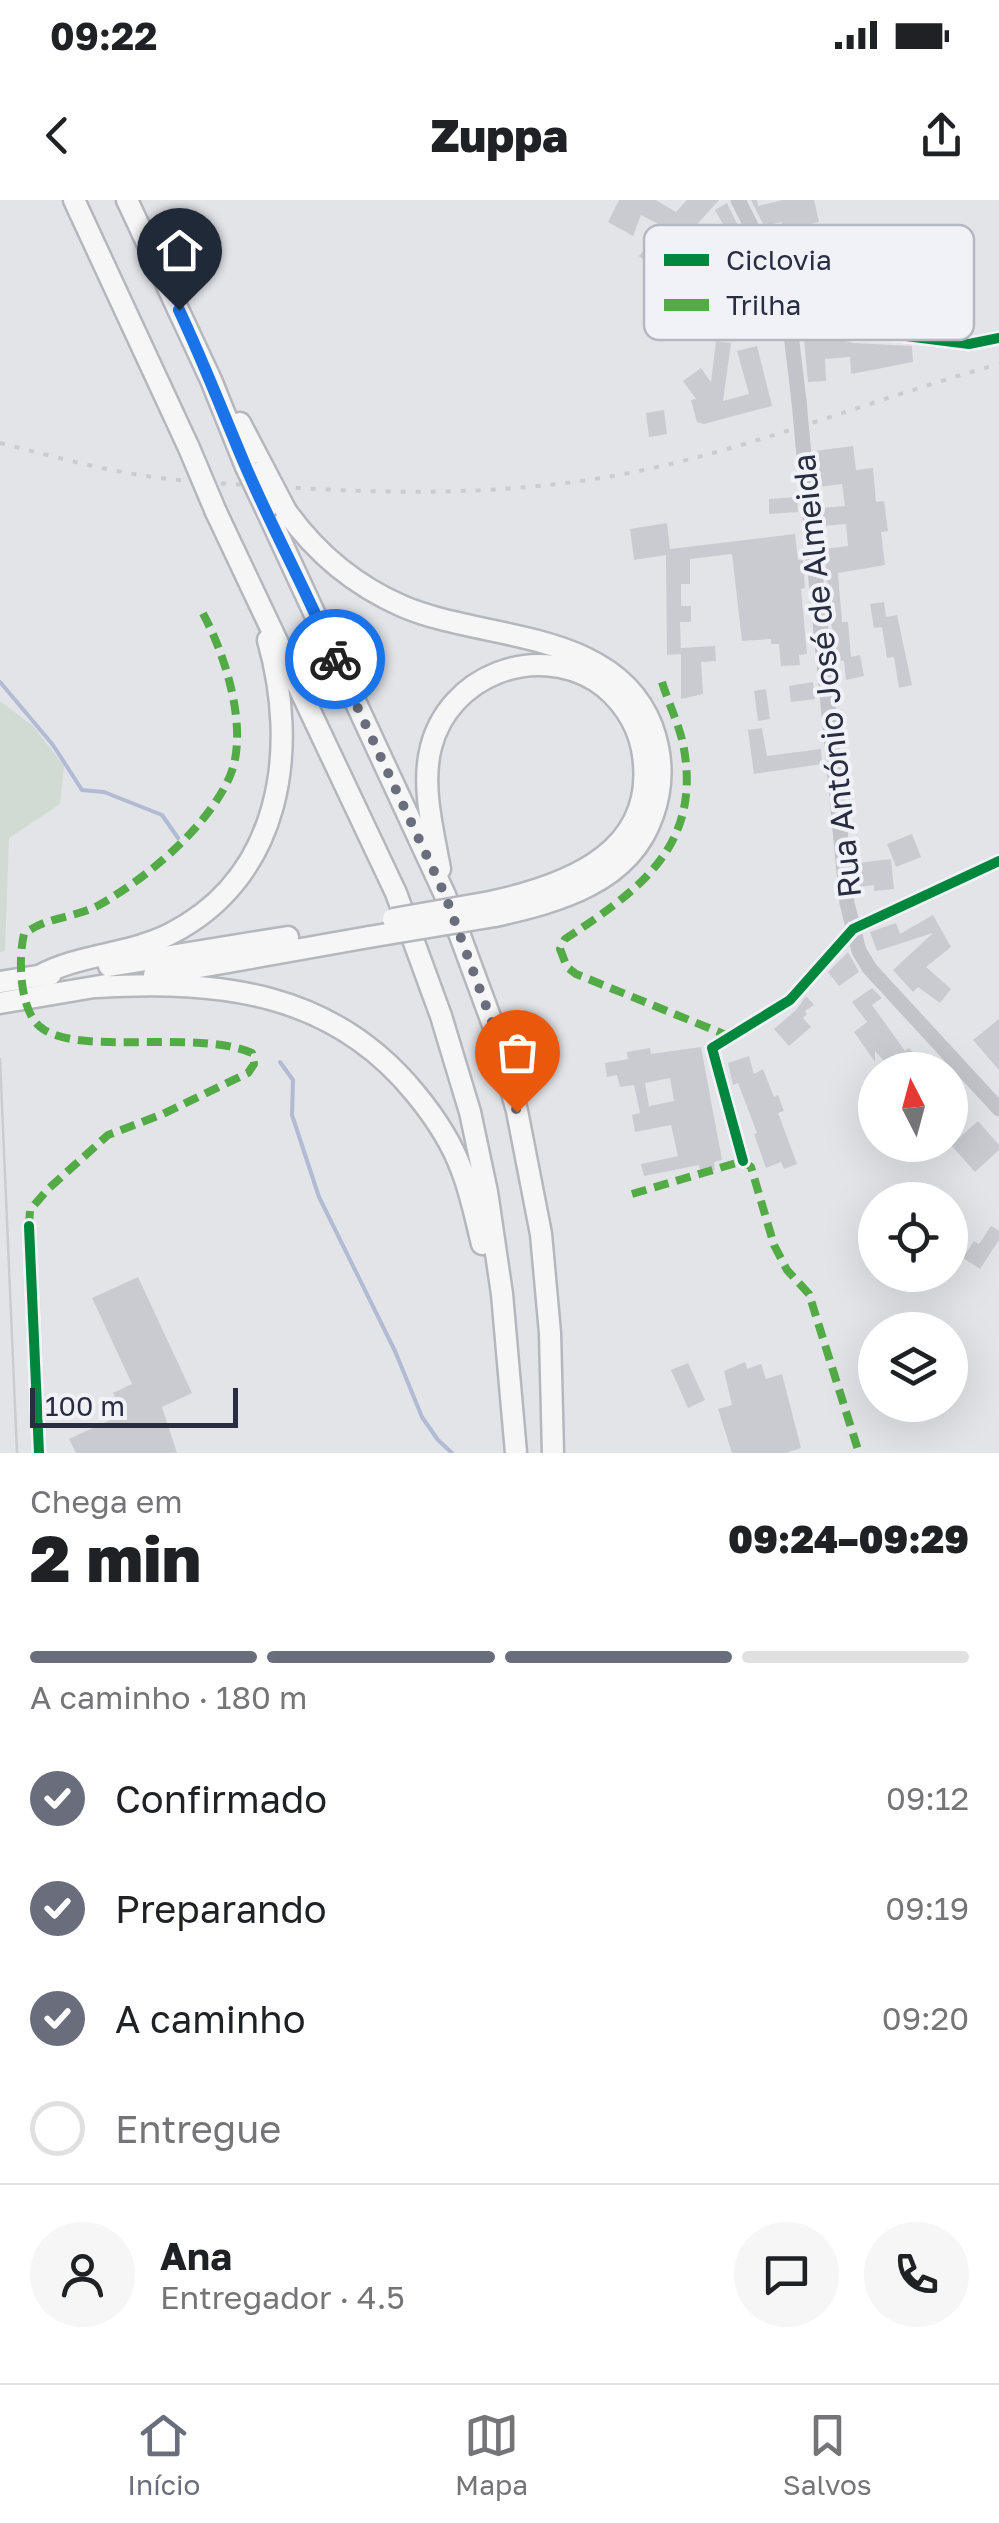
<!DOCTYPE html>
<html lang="pt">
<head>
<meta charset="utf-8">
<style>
  :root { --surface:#fff; --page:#f6f6f6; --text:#202124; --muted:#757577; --line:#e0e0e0; --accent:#6a6d7c }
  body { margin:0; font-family:"Golos Text",sans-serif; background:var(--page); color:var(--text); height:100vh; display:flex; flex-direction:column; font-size:38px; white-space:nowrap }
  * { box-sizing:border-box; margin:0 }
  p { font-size:32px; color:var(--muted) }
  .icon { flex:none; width:55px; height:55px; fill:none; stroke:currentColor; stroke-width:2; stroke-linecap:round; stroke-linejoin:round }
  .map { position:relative; height:1253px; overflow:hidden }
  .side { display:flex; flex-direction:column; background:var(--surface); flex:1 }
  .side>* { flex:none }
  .needle { width:65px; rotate:354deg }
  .buttons { position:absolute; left:858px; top:852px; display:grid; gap:20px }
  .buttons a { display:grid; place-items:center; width:110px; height:110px; border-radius:50%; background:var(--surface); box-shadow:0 10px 40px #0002; font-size:50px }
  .scale { position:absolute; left:30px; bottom:25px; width:208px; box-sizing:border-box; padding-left:10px; border:5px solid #292d42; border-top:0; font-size:28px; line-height:35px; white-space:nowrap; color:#292d42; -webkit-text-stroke:8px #f1f2f7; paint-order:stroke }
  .pin { position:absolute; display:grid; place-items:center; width:85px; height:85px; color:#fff; margin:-102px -42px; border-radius:50% 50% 50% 0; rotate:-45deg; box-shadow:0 0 10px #0007 }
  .pin .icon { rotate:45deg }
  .courier { position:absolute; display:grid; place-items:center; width:100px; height:100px; margin:-50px; border:8px solid #1a73e8; border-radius:50%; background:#fff; color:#222; box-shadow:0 2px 12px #0007 }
  .summary em { font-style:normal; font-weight:800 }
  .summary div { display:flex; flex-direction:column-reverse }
  .summary { display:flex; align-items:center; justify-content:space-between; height:170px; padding:0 30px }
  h1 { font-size:65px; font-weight:800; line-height:75px }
  .bar { display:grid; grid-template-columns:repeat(4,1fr); gap:15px 10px; align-content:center; height:120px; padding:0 30px }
  .bar i { height:12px; border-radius:8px; background:var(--line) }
  .bar .active { background:var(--accent) }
  .bar p { grid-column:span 4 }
  .line { display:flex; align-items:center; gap:25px; padding:0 30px; border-top:2px solid var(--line) }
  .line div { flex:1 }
  .round { display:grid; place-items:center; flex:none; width:105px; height:105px; border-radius:52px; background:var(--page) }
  ol { padding:0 30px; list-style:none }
  li { display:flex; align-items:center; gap:30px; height:110px }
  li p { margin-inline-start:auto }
  li .icon { padding:10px; border-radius:50%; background:var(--accent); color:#fff; stroke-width:4 }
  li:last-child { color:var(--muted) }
  li i { width:55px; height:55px; border:5px solid var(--line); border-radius:50% }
  .status { display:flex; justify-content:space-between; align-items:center; height:70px; padding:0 50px; background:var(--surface); direction:ltr }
  .status svg { height:28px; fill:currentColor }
  header { display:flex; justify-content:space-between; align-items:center; height:130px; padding:0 30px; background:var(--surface); font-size:45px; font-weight:800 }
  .tabs { display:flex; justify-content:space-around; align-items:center; height:140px; border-top:2px solid var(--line); background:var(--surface); font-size:28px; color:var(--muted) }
  .tabs a { display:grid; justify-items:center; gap:5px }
  .tabs .active { color:var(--accent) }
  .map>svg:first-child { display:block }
</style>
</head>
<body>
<div class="status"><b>09:22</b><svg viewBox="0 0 49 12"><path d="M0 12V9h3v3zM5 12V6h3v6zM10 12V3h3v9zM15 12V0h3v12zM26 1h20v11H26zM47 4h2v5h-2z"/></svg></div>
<header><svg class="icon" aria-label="back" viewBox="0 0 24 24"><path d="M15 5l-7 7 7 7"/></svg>Zuppa<svg class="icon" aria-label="share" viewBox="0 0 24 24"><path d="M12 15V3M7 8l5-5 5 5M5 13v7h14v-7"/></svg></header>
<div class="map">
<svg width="999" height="1253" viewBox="0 0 999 1253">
  <rect width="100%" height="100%" fill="#e3e4e8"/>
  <path fill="#d1dbd3" d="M 0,501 L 33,526 L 64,566 L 60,604 L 9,638 L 5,751 L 0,752 Z"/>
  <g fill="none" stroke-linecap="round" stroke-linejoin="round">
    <path stroke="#b1bbd4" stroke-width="4" d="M 0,482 L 53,545 L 82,590 L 104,592 L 162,615 L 178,638
      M 280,862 L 293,880 L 292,915 L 319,997 L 395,1151 L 422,1217 L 438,1240 L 452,1253"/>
  </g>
  <path fill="#cacbd0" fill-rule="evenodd" d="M 619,0 L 656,0 L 676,12 L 687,0 L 719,0 L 655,71 L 639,56 L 664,27 L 641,15 L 633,36 L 608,22 Z
    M 751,0 L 757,0 L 758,6 L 783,0 L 814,0 L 819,22 L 784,30 L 782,22 L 764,26 Z
    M 727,3 L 772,96 L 768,110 L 754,131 L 731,115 L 708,108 L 713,91 L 720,93 L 726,68 L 716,60 L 730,37 L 715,10 Z
    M 803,130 L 853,143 L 912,146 L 913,162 L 851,174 L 850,157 L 825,159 L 826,181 L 808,182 Z
    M 716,141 L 731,143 L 723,201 L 749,194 L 737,151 L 757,146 L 772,206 L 704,224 L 697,222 L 691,200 L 696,199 L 683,181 L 701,168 L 711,182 Z
    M 664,210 L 667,234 L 649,237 L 646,213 Z
    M 853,246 L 856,270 L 873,268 L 876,302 L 884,301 L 888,331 L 881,332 L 885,365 L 838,373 L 842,422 L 848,422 L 851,457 L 860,455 L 864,476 L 846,480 L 844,461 L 835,461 L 824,349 L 848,346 L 846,324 L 822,326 L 820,308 L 845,306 L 842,284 L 818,287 L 815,251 Z
    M 797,297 L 798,312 L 769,314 L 769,299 Z
    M 667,323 L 670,349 L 795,334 L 798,360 L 803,359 L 805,388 L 801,389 L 807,454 L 799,455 L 800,465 L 781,466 L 779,444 L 771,444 L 771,439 L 742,441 L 732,354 L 690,359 L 690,384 L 681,384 L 681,406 L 691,406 L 691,422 L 680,422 L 681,454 L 667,455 L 666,355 L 634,360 L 630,329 Z
    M 884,402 L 886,417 L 897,415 L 912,485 L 899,488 L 894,457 L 887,458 L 882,427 L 874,428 L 870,404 Z
    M 715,446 L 716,461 L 701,462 L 703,494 L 681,499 L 681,448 Z
    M 813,482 L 815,499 L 791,502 L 789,486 Z
    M 766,489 L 770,519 L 758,521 L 754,491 Z
    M 762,528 L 767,556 L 821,549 L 822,564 L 754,574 L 748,530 Z
    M 912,634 L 921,657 L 896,667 L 887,644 Z
    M 891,659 L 894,689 L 874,691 L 874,685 L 860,687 L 858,663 Z
    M 933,715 L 951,747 L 926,767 L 951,789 L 940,803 L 918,787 L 913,792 L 893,770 L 933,733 L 877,751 L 870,732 L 896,723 L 900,734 Z
    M 848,752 L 859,772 L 839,786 L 828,772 Z
    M 872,788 L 882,798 L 872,805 L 905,851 L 909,848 L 929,870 L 892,870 L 875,851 L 875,862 L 854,832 L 867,822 L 852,802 Z
    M 806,796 L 814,805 L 805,811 L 807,814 L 803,818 L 811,827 L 789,846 L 774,829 L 796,810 Z
    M 999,819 L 999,870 L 973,840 Z
    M 701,847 L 722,960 L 714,962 L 715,970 L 701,973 L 699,965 L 644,976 L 641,964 L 678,956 L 671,925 L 635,932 L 632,915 L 640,913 L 634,885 L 620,887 L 617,875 L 607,877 L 605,863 L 628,859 L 627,852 L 650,848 L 651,854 ZM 670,878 L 674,901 L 649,906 L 645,883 Z
    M 749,856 L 754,874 L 763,869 L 774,897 L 778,895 L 784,911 L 778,913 L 797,964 L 784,969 L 781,962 L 766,968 L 754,934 L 757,933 L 738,883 L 733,885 L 728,863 Z
    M 978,921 L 999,945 L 999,950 L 975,972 L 951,945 Z
    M 991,1026 L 999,1031 L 999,1040 L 980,1069 L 963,1058 L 974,1041 L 979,1044 Z
    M 138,1077 L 192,1193 L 162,1207 L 177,1253 L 76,1253 L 69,1239 L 123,1214 L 113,1193 L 132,1184 L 92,1098 Z
    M 745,1162 L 747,1169 L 761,1164 L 766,1179 L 782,1174 L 801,1248 L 786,1253 L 732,1253 L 718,1209 L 732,1205 L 724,1171 Z
    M 688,1163 L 705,1200 L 688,1208 L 671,1170 Z"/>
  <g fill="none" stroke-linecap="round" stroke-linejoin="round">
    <defs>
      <path id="minor" d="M 789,115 L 854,134 L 898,135 L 969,144 L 999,138
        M 743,961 L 712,848 L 790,800 L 853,729 L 999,661
        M 29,1026 L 39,1253"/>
      <path id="motorway" d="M 74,0 L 189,248
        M 127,0 L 211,180 L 246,267
        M 240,223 L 264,269
        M 266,309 L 445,695 L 493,825 L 517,911 L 541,1034 L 550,1133 L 553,1253
        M 286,311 C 316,353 354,385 402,406 C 482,441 614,428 652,526 C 663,556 664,584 653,615 C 630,683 558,702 495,716
        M 216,312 L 396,693 L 441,816 L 470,912 L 487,992 L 502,1094 L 516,1253
        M 440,669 C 433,630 421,586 431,547 C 449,476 534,443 596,481 C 619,496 637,522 642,549 C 661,650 570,685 490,702
        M 109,766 L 288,737
        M 154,775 L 369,737
        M 39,776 C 79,754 128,755 170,734 C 282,677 299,550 268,440
        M 0,782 L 51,774
        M 97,787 C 219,780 332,791 415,893 C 434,916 452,943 462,971 C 471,994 476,1020 482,1044
        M 0,803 L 106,785"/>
    </defs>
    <use href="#minor" stroke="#c0c1c6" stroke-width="16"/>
    <use href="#motorway" stroke="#b5b7bd" stroke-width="25"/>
    <use href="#minor" stroke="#f2f3f5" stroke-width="11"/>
    <path stroke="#c3c4ca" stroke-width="15" d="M 738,0 L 778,79 L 788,109 L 799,201
      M 803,245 L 847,703 L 859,751 L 870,769 L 999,909"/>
    <use href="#motorway" stroke="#f6f6f7" stroke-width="20"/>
    <path stroke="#cbccd0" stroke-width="2.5" d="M 0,859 L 17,1253"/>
    <path stroke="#cbccd0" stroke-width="4" stroke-dasharray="5 10" stroke-linecap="butt" d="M 0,243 C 56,257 112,273 170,279 C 202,283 235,284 268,286 C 394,295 520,296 644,270 C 765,244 880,197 999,164"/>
    <defs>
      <path id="motorway-bridge" d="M 189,248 L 216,312
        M 246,267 L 266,309
        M 264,269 L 286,311
        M 393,719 L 490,702
        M 369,737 L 495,716"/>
    </defs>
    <use href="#motorway-bridge" stroke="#b5b7bd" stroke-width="25" stroke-linecap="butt"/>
    <path stroke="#c3c4ca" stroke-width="15" d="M 799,201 L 803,245"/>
    <use href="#motorway-bridge" stroke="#f6f6f7" stroke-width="20"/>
    <path stroke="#53ab46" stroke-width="8" stroke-dasharray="15 8" stroke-linecap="butt" d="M 662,482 C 669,505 680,526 684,549 C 701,647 638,691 565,739 L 560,749 L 567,767 L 576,774 L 731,837
      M 632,994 L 743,961 L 751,967 L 774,1045 L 787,1070 L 809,1094 L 859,1253
      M 29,1026 L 30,1010 L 48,989 L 108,935 L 163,914 L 248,873 L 254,864 L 252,853 C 196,829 83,856 43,829 C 19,814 18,758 24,734 C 47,716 77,718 101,704 C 148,677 208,627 230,576 C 250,529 224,450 200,408"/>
    <defs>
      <path id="cycleway" d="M 789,115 L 854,134 L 898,135 L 969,144 L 999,138
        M 743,961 L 712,848 L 790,800 L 853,729 L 999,661
        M 29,1026 L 39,1253"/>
    </defs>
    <use href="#cycleway" stroke="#f1f2f7" stroke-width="16"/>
    <use href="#cycleway" stroke="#00873e" stroke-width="10"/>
  </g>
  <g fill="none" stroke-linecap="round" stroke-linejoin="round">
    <path stroke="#6a6d7c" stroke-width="10" stroke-dasharray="0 18" d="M 335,459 L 445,695 L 493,825 L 517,912"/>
    <path stroke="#1a73e8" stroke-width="12" d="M 179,110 C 203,161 223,213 245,265 C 273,331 308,393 335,459"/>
  </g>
  <g text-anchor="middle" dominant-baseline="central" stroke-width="8" stroke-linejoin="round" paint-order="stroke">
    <g font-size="32" fill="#292d42" stroke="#f1f2f7">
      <text transform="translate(826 476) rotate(-96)">Rua António José de Almeida</text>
    </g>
  </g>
  <rect x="644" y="25" width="330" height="115" rx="15" fill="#f1f2f7" stroke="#b5b7c1" stroke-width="2.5"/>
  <rect x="664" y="54" width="45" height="12" fill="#00873e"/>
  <rect x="664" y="99" width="45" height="12" fill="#53ab46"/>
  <g font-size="28" fill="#292d42">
    <text x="726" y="70">Ciclovia</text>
    <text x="726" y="115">Trilha</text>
  </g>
</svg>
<div class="buttons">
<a><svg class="needle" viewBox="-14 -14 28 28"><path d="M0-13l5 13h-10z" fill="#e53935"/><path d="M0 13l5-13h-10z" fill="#757577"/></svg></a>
<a><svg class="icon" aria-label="locate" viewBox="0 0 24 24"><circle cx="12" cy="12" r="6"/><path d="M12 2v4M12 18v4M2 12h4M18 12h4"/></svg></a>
<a><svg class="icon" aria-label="layers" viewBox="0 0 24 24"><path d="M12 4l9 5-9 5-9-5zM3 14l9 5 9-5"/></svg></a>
</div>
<div class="scale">100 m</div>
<div class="pin" style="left:517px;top:912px;background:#ea580c"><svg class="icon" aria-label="bag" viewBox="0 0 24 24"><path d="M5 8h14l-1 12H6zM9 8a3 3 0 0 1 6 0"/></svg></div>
<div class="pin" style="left:179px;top:110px;background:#1f2937"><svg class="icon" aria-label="home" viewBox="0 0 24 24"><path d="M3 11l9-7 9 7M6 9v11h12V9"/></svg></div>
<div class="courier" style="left:335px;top:459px"><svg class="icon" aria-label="bike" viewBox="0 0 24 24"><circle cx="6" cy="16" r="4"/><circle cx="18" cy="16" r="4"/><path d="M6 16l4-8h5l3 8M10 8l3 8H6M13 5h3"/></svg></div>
</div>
<section class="side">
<div class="summary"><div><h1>2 min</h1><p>Chega em</p></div><em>09:24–09:29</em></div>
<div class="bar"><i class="active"></i><i class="active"></i><i class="active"></i><i></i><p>A caminho · 180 m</p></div>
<ol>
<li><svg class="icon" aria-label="check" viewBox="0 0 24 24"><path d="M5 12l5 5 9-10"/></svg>Confirmado<p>09:12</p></li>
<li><svg class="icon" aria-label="check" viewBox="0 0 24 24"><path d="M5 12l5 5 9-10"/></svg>Preparando<p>09:19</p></li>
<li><svg class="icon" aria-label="check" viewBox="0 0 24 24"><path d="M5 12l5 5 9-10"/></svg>A caminho<p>09:20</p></li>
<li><i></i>Entregue</li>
</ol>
<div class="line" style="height:180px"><a class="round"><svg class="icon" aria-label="person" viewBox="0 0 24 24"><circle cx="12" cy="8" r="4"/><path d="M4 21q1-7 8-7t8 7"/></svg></a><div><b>Ana</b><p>Entregador · 4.5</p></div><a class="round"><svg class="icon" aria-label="chat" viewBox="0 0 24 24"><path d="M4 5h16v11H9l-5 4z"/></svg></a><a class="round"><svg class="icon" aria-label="phone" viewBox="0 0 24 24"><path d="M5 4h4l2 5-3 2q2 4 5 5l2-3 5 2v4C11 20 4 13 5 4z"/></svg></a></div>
</section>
<nav class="tabs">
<a class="active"><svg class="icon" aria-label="home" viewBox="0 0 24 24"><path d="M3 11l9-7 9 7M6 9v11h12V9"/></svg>Início</a>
<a><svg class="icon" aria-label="map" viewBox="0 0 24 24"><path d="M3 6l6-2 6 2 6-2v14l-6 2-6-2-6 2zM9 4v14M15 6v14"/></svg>Mapa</a>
<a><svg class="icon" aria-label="saved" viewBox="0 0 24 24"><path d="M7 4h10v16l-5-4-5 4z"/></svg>Salvos</a>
</nav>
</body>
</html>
